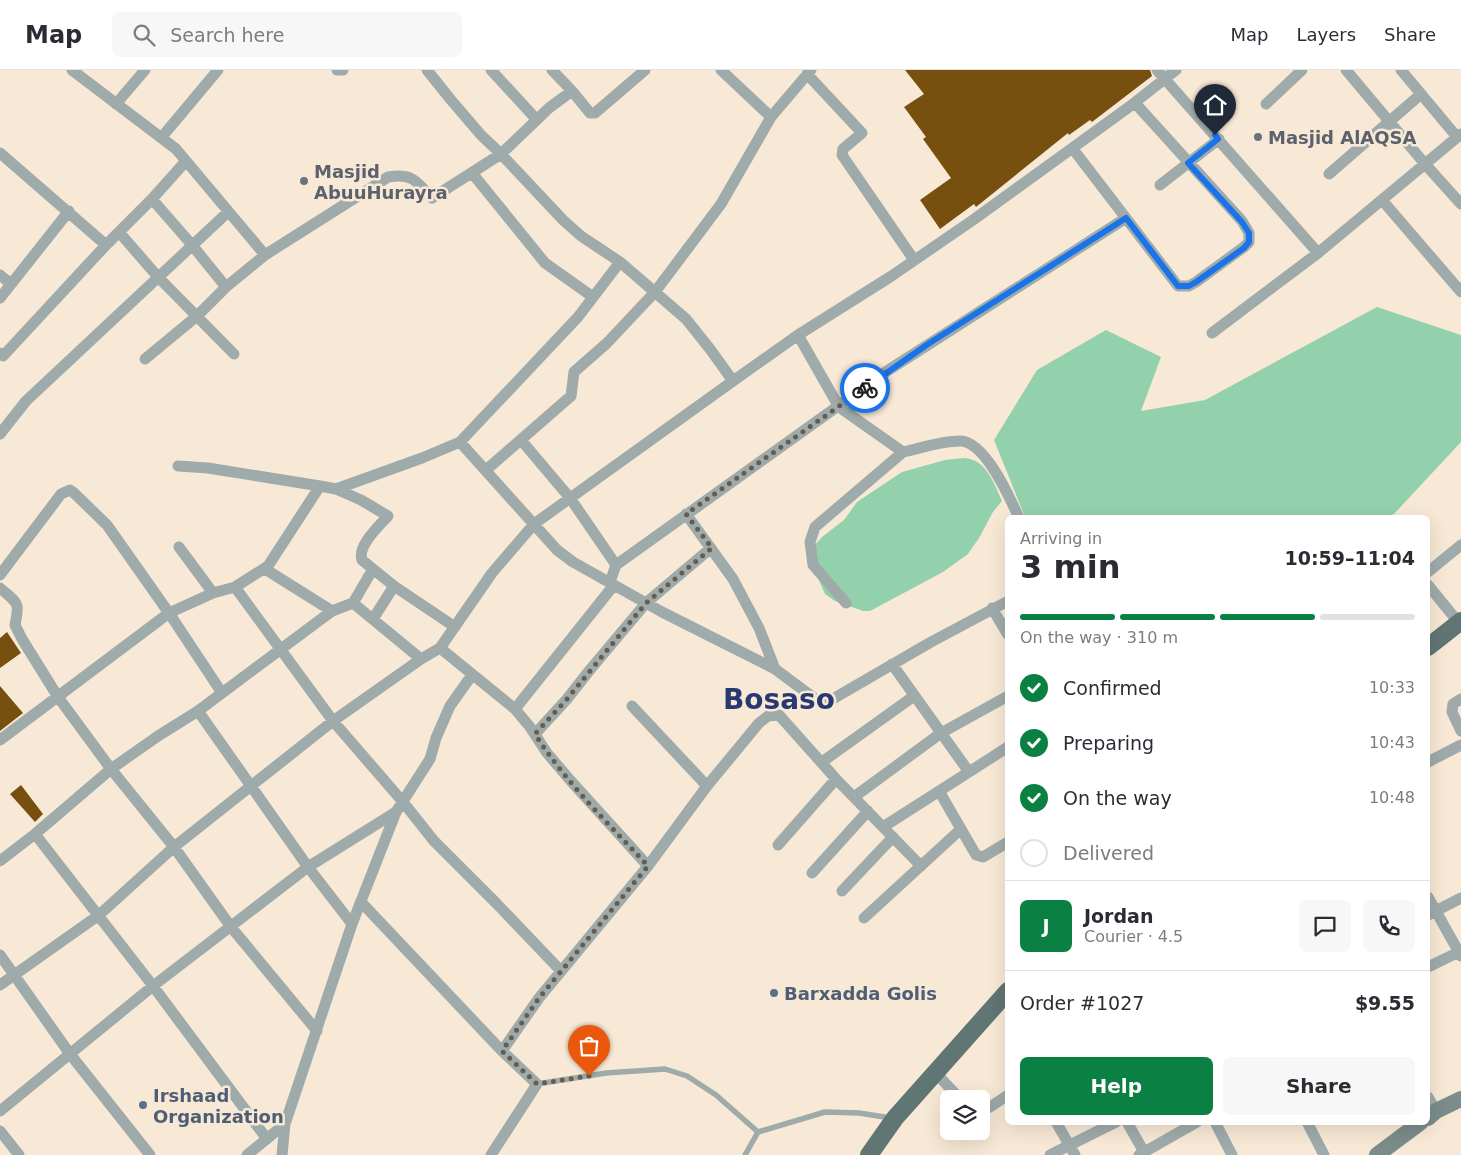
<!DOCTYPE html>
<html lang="en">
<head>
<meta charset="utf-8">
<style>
  :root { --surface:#fff; --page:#f7f7f7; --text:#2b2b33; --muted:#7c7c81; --line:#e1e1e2; --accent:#0b8043 }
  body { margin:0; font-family:"DejaVu Sans",sans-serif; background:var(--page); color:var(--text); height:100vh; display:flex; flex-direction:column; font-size:19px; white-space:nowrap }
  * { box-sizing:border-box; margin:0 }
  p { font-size:16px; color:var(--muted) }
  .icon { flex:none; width:28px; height:28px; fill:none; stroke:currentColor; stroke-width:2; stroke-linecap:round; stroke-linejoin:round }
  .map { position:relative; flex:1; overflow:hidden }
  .panel { position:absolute; left:1005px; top:445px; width:425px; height:610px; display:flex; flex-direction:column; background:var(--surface); border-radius:8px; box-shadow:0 5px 20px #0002 }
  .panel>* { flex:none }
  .fabs { position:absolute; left:940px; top:1020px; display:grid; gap:10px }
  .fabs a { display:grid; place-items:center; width:50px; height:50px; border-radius:8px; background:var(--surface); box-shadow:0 5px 20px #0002; font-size:25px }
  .pin { position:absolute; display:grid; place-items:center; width:42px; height:42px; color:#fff; margin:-51px -21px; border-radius:50% 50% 50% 0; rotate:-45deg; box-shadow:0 0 5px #0007 }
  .pin .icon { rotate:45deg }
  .courier { position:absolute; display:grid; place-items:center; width:50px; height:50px; margin:-25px; border:4px solid #1a73e8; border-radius:50%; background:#fff; color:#222; box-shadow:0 1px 6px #0007 }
  .headline em { font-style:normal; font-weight:600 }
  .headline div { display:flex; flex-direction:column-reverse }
  .headline { display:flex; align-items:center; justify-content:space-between; height:85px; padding:0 15px }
  h1 { font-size:32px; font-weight:600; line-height:38px }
  .bar { display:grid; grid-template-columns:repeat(4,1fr); gap:8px 5px; align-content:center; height:60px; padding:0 15px }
  .bar i { height:6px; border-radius:4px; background:var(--line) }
  .bar .active { background:var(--accent) }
  .bar p { grid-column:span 4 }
  .line { display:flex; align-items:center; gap:12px; padding:0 15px; border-top:1px solid var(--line) }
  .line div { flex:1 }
  .round { display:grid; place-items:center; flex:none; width:52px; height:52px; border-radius:8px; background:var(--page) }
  ol { padding:0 15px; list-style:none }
  li { display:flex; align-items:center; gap:15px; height:55px }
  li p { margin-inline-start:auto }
  li .icon { padding:5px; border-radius:50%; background:var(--accent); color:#fff; stroke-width:4 }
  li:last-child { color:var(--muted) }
  li i { width:28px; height:28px; border:2px solid var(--line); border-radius:50% }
  .button { display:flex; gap:10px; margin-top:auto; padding:10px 15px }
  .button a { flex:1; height:58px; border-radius:8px; background:var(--accent); color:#fff; font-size:20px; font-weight:600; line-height:58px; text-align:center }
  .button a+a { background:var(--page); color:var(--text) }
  header { display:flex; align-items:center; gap:30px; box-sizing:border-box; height:70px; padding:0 25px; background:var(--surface); border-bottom:1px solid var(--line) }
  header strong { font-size:24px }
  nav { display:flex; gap:28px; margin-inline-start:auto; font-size:18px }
  .search { width:350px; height:45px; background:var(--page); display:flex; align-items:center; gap:12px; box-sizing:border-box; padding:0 18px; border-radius:8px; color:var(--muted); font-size:19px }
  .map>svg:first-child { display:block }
</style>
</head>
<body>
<header>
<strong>Map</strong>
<div class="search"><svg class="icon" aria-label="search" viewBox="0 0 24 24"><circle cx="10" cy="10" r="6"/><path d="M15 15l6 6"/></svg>Search here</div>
<nav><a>Map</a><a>Layers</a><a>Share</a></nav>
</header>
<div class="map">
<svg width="1461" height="1085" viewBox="0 0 1461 1085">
  <rect width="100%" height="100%" fill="#f8e9d6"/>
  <path fill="#93d1ad" d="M 1377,237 L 1461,265 L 1461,372 L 1394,444 L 1385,448 L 1025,447 L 994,370 L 1037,300 L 1106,260 L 1161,287 L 1141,341 L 1205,330 Z
    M 964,388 C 986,389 994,413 1002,431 L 993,442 L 979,468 L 968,484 L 943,502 L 870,541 L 863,541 L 835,531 L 825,524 L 810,490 L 812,478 L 822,467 L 844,450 L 857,432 L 902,402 L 945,390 Z"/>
  <path fill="#77500f" d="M 905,0 L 1150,0 L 1152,6 L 1092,52 L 1090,50 L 1069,65 L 1068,63 L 976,137 L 974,134 L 940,159 L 920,130 L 951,108 L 923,69 L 926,67 L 904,37 L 924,24 Z
    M 7,562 L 21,583 L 0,598 L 0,568 Z
    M 0,616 L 23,643 L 0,661 Z
    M 21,715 L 43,744 L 35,752 L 10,724 Z"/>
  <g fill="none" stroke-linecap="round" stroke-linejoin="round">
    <path stroke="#9fabaa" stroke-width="5.5" d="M 537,1014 L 606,1003 L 665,999 L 687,1006 L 716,1025 L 758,1062
      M 745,1085 L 758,1062 L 825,1042 L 859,1043 L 891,1048"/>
    <path stroke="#9fabaa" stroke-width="11" d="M 72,0 L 176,79 L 265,185
      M 337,0 L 343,0
      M 427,0 L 451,30 L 481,65 L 501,84 L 563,150 L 581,166 L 620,192 L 686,249 L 710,279 L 733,311 L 798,265 L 890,207 L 973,150 L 1129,37 L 1176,0
      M 491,0 L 537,50
      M 552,0 L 572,21
      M 721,0 L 771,47
      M 1157,0 L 1318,183
      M 1346,0 L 1425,94 L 1461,134
      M 1401,0 L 1457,67
      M 807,4 L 862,63 L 843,79 L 842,85 L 914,190
      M 116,34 L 145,0
      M 1266,34 L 1302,0
      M 161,68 L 218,0
      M 1073,79 L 1178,216 L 1189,216 L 1196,212 L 1244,177 L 1249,172 L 1249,163 L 1242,151 L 1135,33
      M 0,83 L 106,175 L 3,286 L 0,283
      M 472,103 L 545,193 L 593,227
      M 1329,104 L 1421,24
      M 1160,115 L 1219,69
      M 152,129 L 192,175 L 226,217
      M 1382,130 L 1461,222
      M 119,162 L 158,207 L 234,284
      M 106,175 L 152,129 L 186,91
      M 0,205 L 11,214
      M 0,228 L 69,141
      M 1212,263 L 1318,183 L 1461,64
      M 798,265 L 839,337 L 903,382 C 921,378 941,371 960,371 C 985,371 1010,428 1019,448
      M 145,289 L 197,246 L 226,217 L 265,185 L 388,107 C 413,103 416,111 432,128 L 501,84 L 549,38 L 572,21 L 590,43 L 595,43 L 645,0
      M 0,364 L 26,331 L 228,142
      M 521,370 L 570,428 L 616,495
      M 460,372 L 557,480 L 573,492 L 662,542 L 775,599 L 814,628 L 823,631 L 831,630 L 931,572 L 1008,531
      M 178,396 L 208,398 L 320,416
      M 486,400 L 571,326 L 574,302 L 607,273 L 655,222 L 721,134 L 771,47 L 811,0
      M 686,444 L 733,509 L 759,558 L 775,599
      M 179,477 L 213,523
      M 265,499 L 332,541
      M 373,499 L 394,516 L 455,557
      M 1428,502 L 1461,475
      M 0,505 L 61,424 L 70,420 L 73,422 L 107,455 L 169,543 L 222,623
      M 610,512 L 616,495 L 887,301 L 1126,148
      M 1428,515 L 1459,553
      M 235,517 L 333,651 L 403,732 L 434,771 L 496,833 L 561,901
      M 0,518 C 18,534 20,531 15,555 L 22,569 L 58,627 L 111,699 L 35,764 L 0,791
      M 353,533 L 421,589 L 440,578 L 515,639 L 530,657 L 547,683 L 570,710 L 648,796
      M 846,533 L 813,495 L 810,472 L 815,457 L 903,382
      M 992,538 L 1008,565
      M 373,549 L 394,516
      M 440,578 L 492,503 L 534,454 L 733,311
      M 892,594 L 969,702
      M 1461,629 L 1453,634 L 1452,642 L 1461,661
      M 632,636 L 707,716
      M 515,639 L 614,515
      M 198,641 L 308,797 L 352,854
      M 535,664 L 567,629 L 589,601 L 646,533 L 711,478
      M 0,670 L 169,543 L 213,523 L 235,517 L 268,496 L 320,416 L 336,419 L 422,388 L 460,372 L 578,247 L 620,192
      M 822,692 L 914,626
      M 1428,692 L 1461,675
      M 939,721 L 976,785 L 983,787 L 1008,772
      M 854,727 L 941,663 L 1008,626
      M 883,757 L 1008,677
      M 35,764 L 153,916 L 267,1069
      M 778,775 L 836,709
      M 812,803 L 868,741
      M 842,821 L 893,767
      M 1428,827 L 1461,886
      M 361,832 L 502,981 L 537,1014 L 491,1085
      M 1428,845 L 1461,828
      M 864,848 L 961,759
      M 0,885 L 70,984 L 150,1085
      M 1428,897 L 1461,881
      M 0,915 L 99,845 L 174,777 L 333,651 L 421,589
      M 317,961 L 231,857 L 174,777 L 111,699 L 158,666 L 198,641 L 332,541 L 353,533 L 373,499 L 362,490 C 357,476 379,456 388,446 L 361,430 L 336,419
      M 502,981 L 539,928 L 648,796 L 707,716 L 759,653 L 768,646 L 779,645 L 836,709 L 921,796
      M 935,1002 L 960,1029
      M 1428,1027 L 1436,1041
      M 981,1040 L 990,1037 L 1008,1025
      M 0,1041 L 153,916 L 308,797 L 396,742
      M 1056,1052 L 1075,1085
      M 1127,1052 L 1144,1082
      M 1215,1052 L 1232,1085
      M 1307,1052 L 1324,1085
      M 0,1061 L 19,1085
      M 247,1085 L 285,1054
      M 282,1085 L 285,1054 L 352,854 L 396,742 L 430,689 L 436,668 L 450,636 L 472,605
      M 1050,1085 L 1116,1052
      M 1139,1085 L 1197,1052"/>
    <path stroke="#7b8c8a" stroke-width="16" d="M 1428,1048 L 1436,1041 L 1461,1029
      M 1377,1085 L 1421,1052"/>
    <path stroke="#607674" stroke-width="18" d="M 1428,577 L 1461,551
      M 869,1085 L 895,1048 L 1008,921"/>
  </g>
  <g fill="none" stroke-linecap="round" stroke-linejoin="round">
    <path stroke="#655d51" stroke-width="5" stroke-dasharray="0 9" d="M 589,1006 L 537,1014 L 502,981 L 539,928 L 648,796 C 609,754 566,713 535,664 L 567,629 L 646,533 L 712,478 L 686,444 L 865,318"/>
    <path stroke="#1a73e8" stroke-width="6" d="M 865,318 L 928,274 L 1126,148 L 1178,216 L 1189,216 L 1196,212 L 1244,178 L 1249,172 L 1249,163 L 1242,152 L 1188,93 L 1218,69 L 1215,65"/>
  </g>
  <g fill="#6b7280" stroke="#f8e9d6" stroke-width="2">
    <circle cx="1258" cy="67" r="5"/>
    <circle cx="304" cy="111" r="5"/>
  </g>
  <g fill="#5c6f8a" stroke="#f8e9d6" stroke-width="2">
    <circle cx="774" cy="923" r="5"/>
    <circle cx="143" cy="1035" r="5"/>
  </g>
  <g text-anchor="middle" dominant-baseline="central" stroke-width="5" stroke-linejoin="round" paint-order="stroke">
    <g font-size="18" font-weight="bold" fill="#5b616d" stroke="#f8e9d6" text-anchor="start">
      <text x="1268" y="67">Masjid AlAQSA</text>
      <text x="314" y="101">Masjid<tspan x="314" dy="21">AbuuHurayra</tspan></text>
    </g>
    <g font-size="18" font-weight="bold" fill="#4e5e75" stroke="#f8e9d6" text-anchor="start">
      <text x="784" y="923">Barxadda Golis</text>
      <text x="153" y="1025">Irshaad<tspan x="153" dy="21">Organization</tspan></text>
    </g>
    <g font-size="28" font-weight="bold" fill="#283871" stroke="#f8e9d6">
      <text x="779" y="629">Bosaso</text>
    </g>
  </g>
</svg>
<div class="fabs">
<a><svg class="icon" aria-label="layers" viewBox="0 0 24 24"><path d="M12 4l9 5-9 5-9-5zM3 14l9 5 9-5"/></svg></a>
</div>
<div class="pin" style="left:589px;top:1006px;background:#ea580c"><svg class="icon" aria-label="bag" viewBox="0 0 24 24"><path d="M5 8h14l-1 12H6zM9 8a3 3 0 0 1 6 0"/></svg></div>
<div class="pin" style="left:1215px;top:65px;background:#1f2937"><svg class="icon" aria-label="home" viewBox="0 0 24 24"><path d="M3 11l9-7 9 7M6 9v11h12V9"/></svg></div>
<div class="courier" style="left:865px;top:318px"><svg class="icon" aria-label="bike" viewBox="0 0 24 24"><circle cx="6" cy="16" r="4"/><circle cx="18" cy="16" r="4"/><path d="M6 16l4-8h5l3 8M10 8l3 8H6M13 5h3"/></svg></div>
<section class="panel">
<div class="headline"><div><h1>3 min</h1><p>Arriving in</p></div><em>10:59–11:04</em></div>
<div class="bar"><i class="active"></i><i class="active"></i><i class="active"></i><i></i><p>On the way · 310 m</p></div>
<ol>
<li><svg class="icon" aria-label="check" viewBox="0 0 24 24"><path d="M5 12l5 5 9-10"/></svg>Confirmed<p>10:33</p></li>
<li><svg class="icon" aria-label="check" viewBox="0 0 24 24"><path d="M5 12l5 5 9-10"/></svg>Preparing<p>10:43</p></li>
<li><svg class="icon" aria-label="check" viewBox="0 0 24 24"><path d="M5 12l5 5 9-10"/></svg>On the way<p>10:48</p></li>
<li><i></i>Delivered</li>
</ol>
<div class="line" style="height:90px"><b class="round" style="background:var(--accent);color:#fff">J</b><div><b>Jordan</b><p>Courier · 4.5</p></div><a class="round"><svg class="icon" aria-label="chat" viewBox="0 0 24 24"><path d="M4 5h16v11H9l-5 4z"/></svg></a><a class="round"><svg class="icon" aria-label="phone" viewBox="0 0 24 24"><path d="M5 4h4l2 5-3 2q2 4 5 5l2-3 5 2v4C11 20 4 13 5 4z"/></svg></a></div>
<div class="line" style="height:65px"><div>Order #1027</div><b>$9.55</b></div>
<div class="button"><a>Help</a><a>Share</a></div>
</section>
</div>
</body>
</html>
